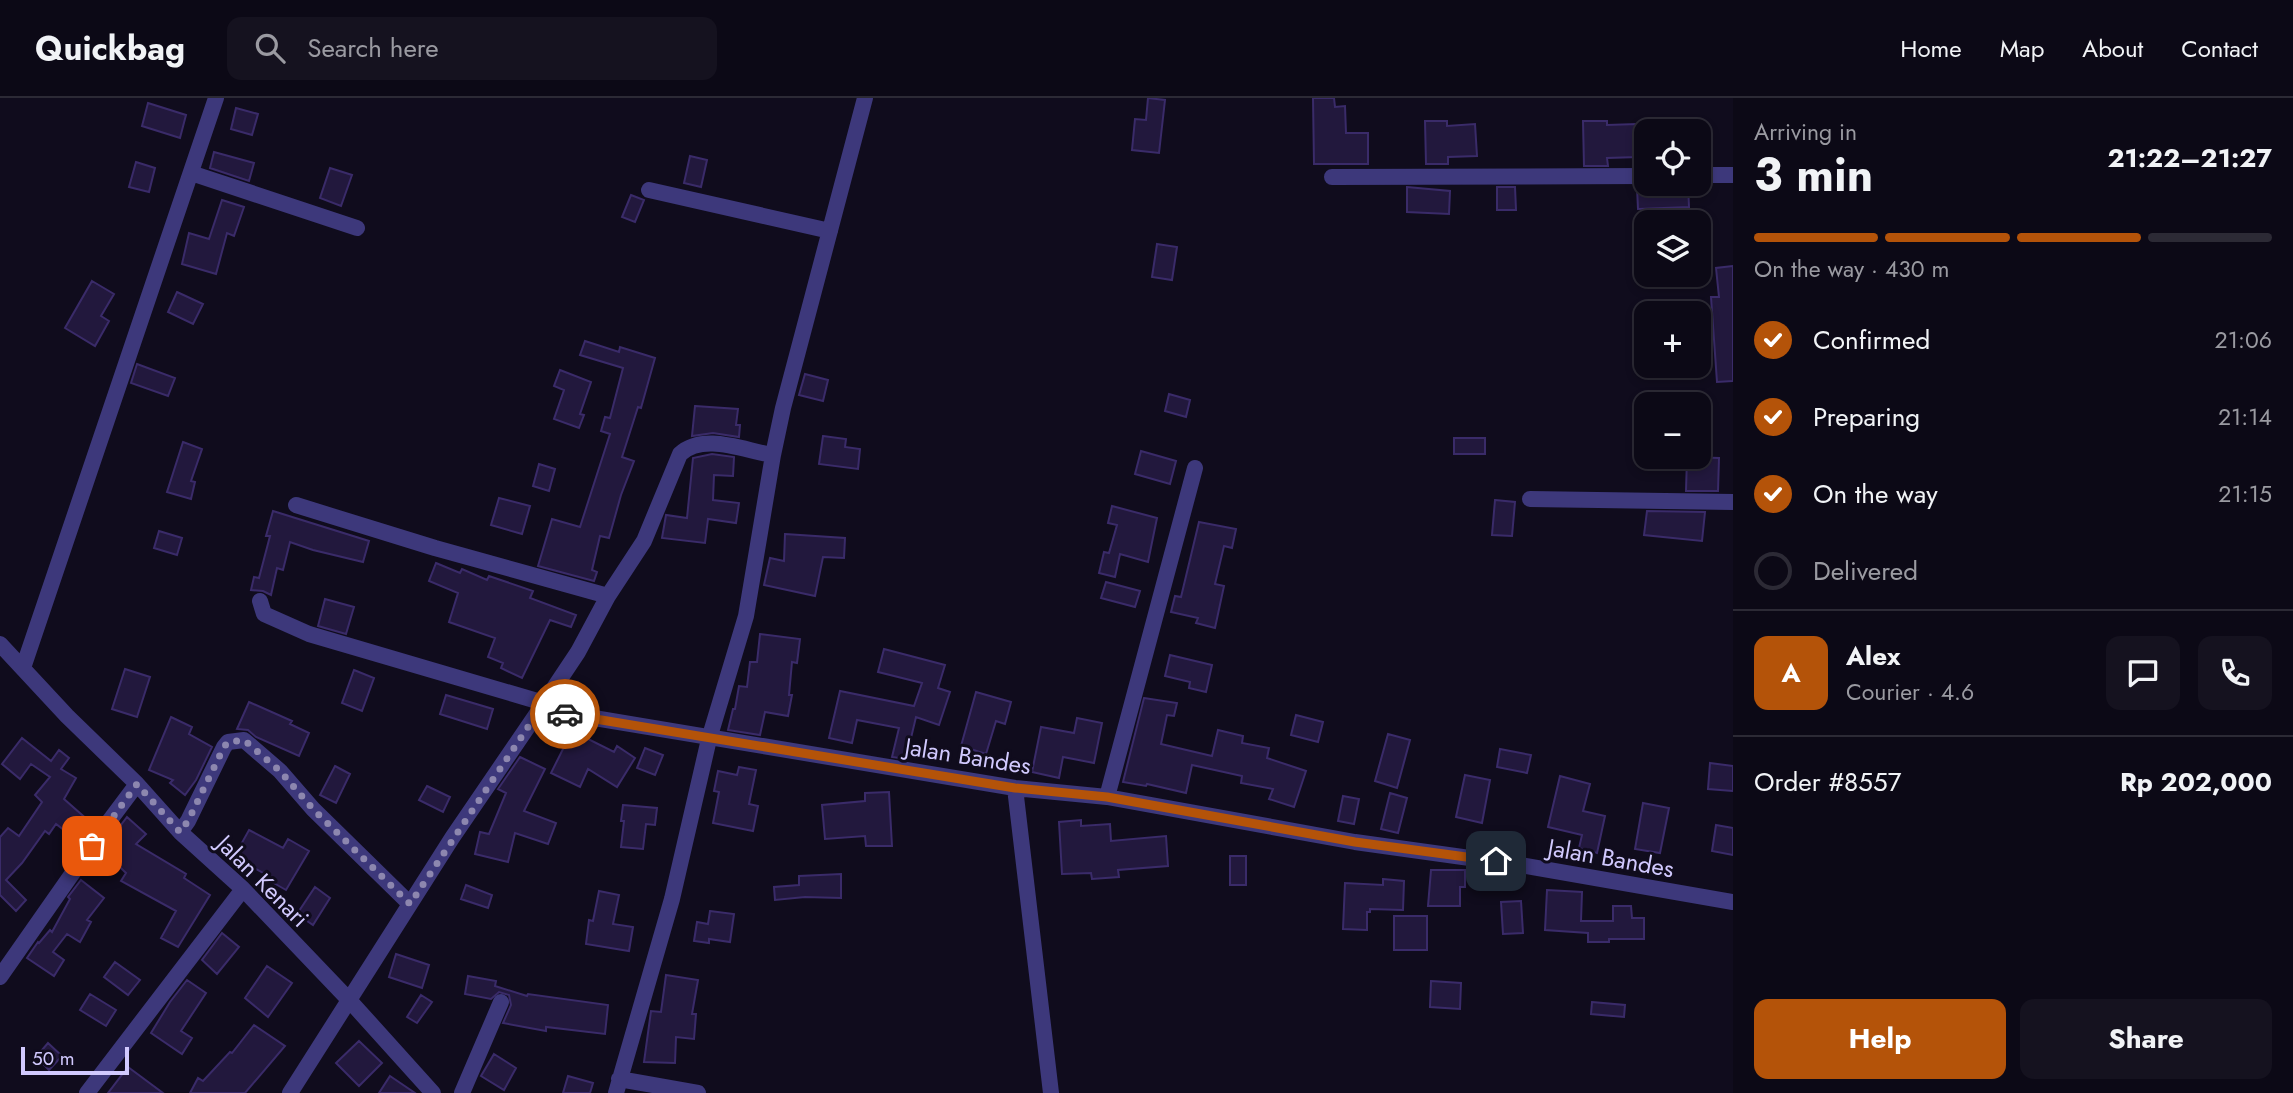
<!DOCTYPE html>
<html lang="en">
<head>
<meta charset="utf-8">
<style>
  :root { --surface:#0c0916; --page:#15121f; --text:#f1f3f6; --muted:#9a9aa1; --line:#2c2a35; --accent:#b45309 }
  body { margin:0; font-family:Jost,sans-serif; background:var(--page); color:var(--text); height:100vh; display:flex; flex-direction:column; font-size:26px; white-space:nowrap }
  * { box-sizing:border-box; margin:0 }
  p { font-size:23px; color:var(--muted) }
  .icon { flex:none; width:38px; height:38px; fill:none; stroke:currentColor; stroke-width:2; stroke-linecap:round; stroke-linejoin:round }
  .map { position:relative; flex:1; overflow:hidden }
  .sheet { display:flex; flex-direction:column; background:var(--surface); width:560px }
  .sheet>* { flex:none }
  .fabs { position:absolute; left:1634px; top:21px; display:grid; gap:14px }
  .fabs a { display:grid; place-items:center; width:77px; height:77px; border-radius:14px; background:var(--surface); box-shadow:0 4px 10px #0003,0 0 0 2px var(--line); font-size:35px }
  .scale { position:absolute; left:21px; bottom:18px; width:108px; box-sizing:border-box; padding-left:7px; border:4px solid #d1c9fe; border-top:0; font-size:19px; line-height:24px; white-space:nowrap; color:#d1c9fe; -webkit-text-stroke:5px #100c1d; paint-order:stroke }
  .pin { position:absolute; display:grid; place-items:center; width:60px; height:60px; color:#fff; margin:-30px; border-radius:14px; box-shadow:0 4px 10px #0006 }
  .courier { position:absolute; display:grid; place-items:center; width:70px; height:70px; margin:-35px; border:5px solid #b45309; border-radius:50%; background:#fff; color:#222; box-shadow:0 2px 9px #0007 }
  .summary em { font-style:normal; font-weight:700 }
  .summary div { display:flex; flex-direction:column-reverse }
  .summary { display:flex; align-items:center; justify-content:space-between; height:119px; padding:0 21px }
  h1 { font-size:46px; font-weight:700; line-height:52px }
  .bar { display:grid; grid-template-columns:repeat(4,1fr); gap:10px 7px; align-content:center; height:84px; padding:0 21px }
  .bar i { height:9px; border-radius:5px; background:var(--line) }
  .bar .active { background:var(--accent) }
  .bar p { grid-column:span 4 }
  .line { display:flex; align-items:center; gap:18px; padding:0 21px; border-top:2px solid var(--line) }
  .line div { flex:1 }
  .round { display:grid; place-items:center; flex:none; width:74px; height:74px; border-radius:14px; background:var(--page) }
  ol { padding:0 21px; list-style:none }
  li { display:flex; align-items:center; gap:21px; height:77px }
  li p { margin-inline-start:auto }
  li .icon { padding:7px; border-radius:50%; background:var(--accent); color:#fff; stroke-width:4 }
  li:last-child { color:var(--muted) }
  li i { width:38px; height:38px; border:4px solid var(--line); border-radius:50% }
  .cta { display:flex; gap:14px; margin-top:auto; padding:14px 21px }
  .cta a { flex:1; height:80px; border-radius:14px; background:var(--accent); color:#fff; font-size:28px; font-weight:700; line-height:80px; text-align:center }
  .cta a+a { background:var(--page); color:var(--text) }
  header { display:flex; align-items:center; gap:42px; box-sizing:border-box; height:98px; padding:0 35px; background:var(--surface); border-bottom:2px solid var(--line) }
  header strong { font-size:33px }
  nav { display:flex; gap:38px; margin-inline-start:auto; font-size:24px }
  .search { width:490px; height:63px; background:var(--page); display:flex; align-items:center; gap:18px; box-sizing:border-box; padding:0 24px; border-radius:14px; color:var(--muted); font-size:26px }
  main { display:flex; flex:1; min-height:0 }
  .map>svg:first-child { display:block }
</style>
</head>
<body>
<header>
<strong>Quickbag</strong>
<div class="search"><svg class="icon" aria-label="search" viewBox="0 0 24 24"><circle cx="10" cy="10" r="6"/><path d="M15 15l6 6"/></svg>Search here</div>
<nav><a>Home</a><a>Map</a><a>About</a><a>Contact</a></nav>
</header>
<main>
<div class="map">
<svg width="1733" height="995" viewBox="0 0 1733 995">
  <rect width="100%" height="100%" fill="#100c1d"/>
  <path fill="#22183d" stroke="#3a2b69" stroke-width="2" d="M 1148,0 L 1165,2 L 1159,55 L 1132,52 L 1135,21 L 1146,22 Z
    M 1313,0 L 1334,0 L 1335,9 L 1345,8 L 1346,35 L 1368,35 L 1368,66 L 1314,66 Z
    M 148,5 L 186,17 L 180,40 L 142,28 Z
    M 236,10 L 258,16 L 252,37 L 231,31 Z
    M 1425,23 L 1447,23 L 1447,28 L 1475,26 L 1477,58 L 1448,59 L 1448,66 L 1426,66 Z
    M 1583,23 L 1607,23 L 1607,27 L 1637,26 L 1638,59 L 1607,60 L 1608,68 L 1584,68 Z
    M 214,54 L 254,65 L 249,83 L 210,70 Z
    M 690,58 L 707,62 L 701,89 L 684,85 Z
    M 136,64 L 155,70 L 149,94 L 129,89 Z
    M 330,70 L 352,77 L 341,108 L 320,100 Z
    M 1653,86 L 1688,86 L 1689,109 L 1638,111 L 1637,89 Z
    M 1407,89 L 1450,93 L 1449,116 L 1407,114 Z
    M 1497,89 L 1515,89 L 1516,112 L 1497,112 Z
    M 631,97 L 644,102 L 635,124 L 622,119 Z
    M 222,102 L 244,109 L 234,138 L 227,135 L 216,176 L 182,166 L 189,135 L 209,141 Z
    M 1157,146 L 1177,149 L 1172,182 L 1152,179 Z
    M 1733,168 L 1733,283 L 1717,284 L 1711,199 L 1719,199 L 1716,170 Z
    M 92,183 L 114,196 L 101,218 L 109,223 L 95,248 L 65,230 Z
    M 177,194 L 203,206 L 193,226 L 168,214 Z
    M 585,243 L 619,254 L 620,249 L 655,260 L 641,310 L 638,309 L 622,359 L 634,363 L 621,397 L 609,440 L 600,438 L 592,472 L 597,474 L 594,483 L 538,468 L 552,421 L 580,429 L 610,336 L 601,333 L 605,319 L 610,320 L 623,270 L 580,257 Z
    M 137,266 L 175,280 L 168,298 L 131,285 Z
    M 560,272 L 591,284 L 580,316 L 584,317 L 579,330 L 554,321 L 564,292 L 554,288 Z
    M 805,276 L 828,282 L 823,303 L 799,297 Z
    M 1169,296 L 1190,302 L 1186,319 L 1165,313 Z
    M 695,308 L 738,311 L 736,327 L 740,327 L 739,339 L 713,335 L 692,338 Z
    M 823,338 L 846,341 L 845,349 L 860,351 L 858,371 L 819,366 Z
    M 1454,340 L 1485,340 L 1485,356 L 1454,356 Z
    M 183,344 L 202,351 L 191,383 L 195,384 L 191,401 L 167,394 Z
    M 1141,353 L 1176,363 L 1170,386 L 1135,376 Z
    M 712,356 L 734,359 L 733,378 L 714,377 L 713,402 L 739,405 L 736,425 L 708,421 L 705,445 L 662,440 L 666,417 L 687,420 L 693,360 Z
    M 1687,359 L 1719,360 L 1718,393 L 1686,393 Z
    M 539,366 L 555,371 L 549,393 L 533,388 Z
    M 499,400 L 530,408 L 522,436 L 491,427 Z
    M 1495,402 L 1515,404 L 1512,438 L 1492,437 Z
    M 1112,408 L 1157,420 L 1148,464 L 1120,456 L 1115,479 L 1099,475 L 1104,454 L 1109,455 L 1117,427 L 1108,425 Z
    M 273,413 L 369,443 L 363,464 L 313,452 L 290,444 L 283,472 L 277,470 L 271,497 L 263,493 L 251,492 L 254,479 L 259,480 L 270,438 L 266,438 Z
    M 1647,413 L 1705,414 L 1702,443 L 1644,437 Z
    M 1199,424 L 1236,431 L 1232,450 L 1224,448 L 1215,486 L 1224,488 L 1215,530 L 1196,525 L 1198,520 L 1171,514 L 1175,498 L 1181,499 Z
    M 159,433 L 182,440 L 177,457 L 154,450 Z
    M 785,436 L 845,440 L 844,460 L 823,459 L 815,498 L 764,487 L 770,460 L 784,463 Z
    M 436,465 L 460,475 L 462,471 L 487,482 L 489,478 L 533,493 L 530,500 L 576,517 L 571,529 L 550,522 L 522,580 L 501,570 L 503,565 L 488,559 L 495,540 L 449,524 L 458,495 L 429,483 Z
    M 1106,484 L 1140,493 L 1135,509 L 1101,500 Z
    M 325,501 L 354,509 L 346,536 L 318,528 Z
    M 760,536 L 800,541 L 797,565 L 792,564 L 789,597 L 792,597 L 788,618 L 765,614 L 760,637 L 728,632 L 733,611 L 735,611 L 739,588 L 747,589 L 750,564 L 757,564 Z
    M 884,551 L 945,567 L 938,590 L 950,594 L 939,627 L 916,619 L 906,661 L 892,659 L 899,630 L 857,622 L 852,645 L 829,640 L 840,593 L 914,608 L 922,585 L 878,574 Z
    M 1170,557 L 1212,567 L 1206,594 L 1189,590 L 1190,584 L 1165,578 Z
    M 125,571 L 150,579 L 137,619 L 112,611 Z
    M 354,572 L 374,580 L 362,613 L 342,605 Z
    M 976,594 L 1011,604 L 1005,626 L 996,623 L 986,656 L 961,648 Z
    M 446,597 L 493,611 L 487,631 L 440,616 Z
    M 1144,600 L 1177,605 L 1174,618 L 1167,617 L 1161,646 L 1212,658 L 1218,632 L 1243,638 L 1242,645 L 1269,650 L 1267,660 L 1306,673 L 1294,709 L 1269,701 L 1273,691 L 1241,685 L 1242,678 L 1192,667 L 1186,695 L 1147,686 L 1146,688 L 1123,684 Z
    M 249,604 L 292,623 L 290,626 L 309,635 L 299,658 L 256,639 L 248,632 L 237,631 Z
    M 1296,617 L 1323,624 L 1318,644 L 1291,637 Z
    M 171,619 L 192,629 L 189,636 L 212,649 L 196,682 L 185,697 L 170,685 L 173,682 L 149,672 Z
    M 1077,620 L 1102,625 L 1094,665 L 1063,659 L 1059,680 L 1032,674 L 1041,629 L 1074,635 Z
    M 572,633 L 614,654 L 617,648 L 635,660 L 617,689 L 588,671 L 580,689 L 551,675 Z
    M 1388,636 L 1410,642 L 1397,690 L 1375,683 Z
    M 22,640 L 51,663 L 59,652 L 69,660 L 61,671 L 76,680 L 64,701 L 90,724 L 77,742 L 56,726 L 49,736 L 45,733 L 22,765 L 6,782 L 26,802 L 16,813 L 0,797 L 0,739 L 8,730 L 19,738 L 42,704 L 35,697 L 50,679 L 31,666 L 20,681 L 2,666 Z
    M 645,650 L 663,657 L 655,677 L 637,670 Z
    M 1500,651 L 1531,657 L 1527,675 L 1497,669 Z
    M 520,659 L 545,671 L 524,713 L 556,725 L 548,746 L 515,735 L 508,764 L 475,756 L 480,734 L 489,736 L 506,695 L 498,691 Z
    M 1710,665 L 1733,668 L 1733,693 L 1708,691 Z
    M 335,668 L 350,676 L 336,705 L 320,697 Z
    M 739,669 L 756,672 L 749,706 L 758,708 L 753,733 L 713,725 L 719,694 L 714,693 L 718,673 L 737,677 Z
    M 1465,677 L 1490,682 L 1482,725 L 1456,719 Z
    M 1560,678 L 1590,686 L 1583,713 L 1605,718 L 1597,755 L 1579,750 L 1582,737 L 1548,729 Z
    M 427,688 L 450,699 L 443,714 L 419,702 Z
    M 889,694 L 892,748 L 866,748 L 865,738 L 825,741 L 822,707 L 865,703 L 865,695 Z
    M 1390,695 L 1407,700 L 1398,735 L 1381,731 Z
    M 1343,698 L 1359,701 L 1354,726 L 1338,723 Z
    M 1643,705 L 1669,710 L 1660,755 L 1635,751 Z
    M 623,707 L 657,710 L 655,727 L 646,726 L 643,751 L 621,749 L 624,723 L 621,723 Z
    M 127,719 L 146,736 L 136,746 L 186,776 L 184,780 L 210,797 L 178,849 L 161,840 L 176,813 L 121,783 L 126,775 L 102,752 Z
    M 1081,722 L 1081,728 L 1110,726 L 1111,743 L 1166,738 L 1168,768 L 1118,772 L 1119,779 L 1092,781 L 1091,775 L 1062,776 L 1059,724 Z
    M 1716,727 L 1733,730 L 1733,757 L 1712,753 Z
    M 249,732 L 283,750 L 288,741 L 309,753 L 286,792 L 265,780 L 267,777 L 234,759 Z
    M 1230,758 L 1246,758 L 1246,787 L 1230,787 Z
    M 1431,772 L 1465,772 L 1465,789 L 1460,789 L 1460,808 L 1428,808 Z
    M 841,776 L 841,800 L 805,799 L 775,802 L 774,789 L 799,787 L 799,778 Z
    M 1383,781 L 1404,783 L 1403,812 L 1370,811 L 1370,814 L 1367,814 L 1367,832 L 1343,831 L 1345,785 L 1383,787 Z
    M 81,782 L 104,800 L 87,822 L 91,824 L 80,844 L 67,836 L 53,854 L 64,862 L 54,878 L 27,860 L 38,844 L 39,845 L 50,832 L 52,834 L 70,801 L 68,799 Z
    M 466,787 L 492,797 L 488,810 L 461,801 Z
    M 315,789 L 330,800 L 313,827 L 297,816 Z
    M 1547,792 L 1582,794 L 1581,823 L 1613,823 L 1613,808 L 1631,808 L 1632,820 L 1644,820 L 1644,841 L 1609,841 L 1609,844 L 1588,844 L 1588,835 L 1545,832 Z
    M 599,793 L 619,797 L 613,826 L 633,829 L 629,853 L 586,846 L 589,822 L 593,823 Z
    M 1521,803 L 1523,835 L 1503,836 L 1501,804 Z
    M 710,813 L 734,816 L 730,844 L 709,841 L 709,845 L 694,843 L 697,824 L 708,826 Z
    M 1394,818 L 1427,818 L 1427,852 L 1394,852 Z
    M 222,835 L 239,849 L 217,876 L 202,862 Z
    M 396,856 L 429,867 L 422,890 L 389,879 Z
    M 115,864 L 140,882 L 128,897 L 104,879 Z
    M 267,868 L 292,885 L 268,919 L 245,900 Z
    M 666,877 L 698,882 L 692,916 L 696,916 L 694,941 L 676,939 L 675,965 L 644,964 L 651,913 L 661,914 Z
    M 468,878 L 496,883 L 495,888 L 527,898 L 528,896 L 608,907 L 605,936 L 546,929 L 546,933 L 503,925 L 511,907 L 509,897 L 499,894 L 491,901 L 465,896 Z
    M 187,882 L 206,895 L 181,933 L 192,940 L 182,956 L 151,935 L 170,904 Z
    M 1431,883 L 1461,885 L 1460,911 L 1430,909 Z
    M 90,896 L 116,912 L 106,928 L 80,912 Z
    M 421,897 L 432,904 L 417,925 L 407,919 Z
    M 1592,904 L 1625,907 L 1624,919 L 1591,916 Z
    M 254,927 L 285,948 L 245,995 L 190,995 L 198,980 L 203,983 L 230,954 L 232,955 Z
    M 359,943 L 382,965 L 359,988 L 336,965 Z
    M 48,945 L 62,958 L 49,972 L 36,959 Z
    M 494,956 L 516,970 L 504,992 L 481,978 Z
    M 128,969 L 163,995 L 108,995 Z
    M 390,978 L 415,995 L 379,995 Z
    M 568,978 L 593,985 L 590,995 L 563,995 Z"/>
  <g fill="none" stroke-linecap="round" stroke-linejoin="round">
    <path stroke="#3d387b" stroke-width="16" d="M 191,75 L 357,130
      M 1699,77 L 1733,77
      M 1332,79 L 1647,78
      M 649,92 L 830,133
      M 1530,401 L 1733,404
      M 296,407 L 435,450 L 608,498
      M 260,503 L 264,516 L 309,536 L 544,605
      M 0,546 L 67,618 L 137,686 L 180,734 L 243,791 L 350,903 L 433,995
      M 23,570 L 216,0
      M 540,611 L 578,554 L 608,498 L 644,443 L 680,356 C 704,334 745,353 773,357
      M 1015,690 L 1051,995
      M 1107,699 L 1195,370
      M 180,734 L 188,723 L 224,649 L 228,644 L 244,642 L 280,673 L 313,711 L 410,806
      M 0,879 L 107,726 L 137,686
      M 619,981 L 698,995
      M 87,995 L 243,791
      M 290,995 L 452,740 L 540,611 L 1015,690 L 1107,699 L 1355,744 L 1520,767 L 1733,804
      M 462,995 L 501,904
      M 616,995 L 672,801 L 709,641 L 746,518 L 773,357 L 783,310 L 865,0"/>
  </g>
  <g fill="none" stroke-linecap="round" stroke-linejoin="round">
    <path stroke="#8d87af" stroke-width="7" stroke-dasharray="0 12.6" d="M 92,748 L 137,686 L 180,734 L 188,723 L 224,649 L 228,644 L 244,642 L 280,673 L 313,711 L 410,806 L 540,611 L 565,616"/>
    <path stroke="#b45309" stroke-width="9" d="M 565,616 L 1015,690 L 1107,699 L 1355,744 L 1496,763"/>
  </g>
  <g text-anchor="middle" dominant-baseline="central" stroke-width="6" stroke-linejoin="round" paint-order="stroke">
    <g font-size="24" fill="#d1c9fe" stroke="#100c1d">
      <text transform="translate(968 658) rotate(9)">Jalan Bandes</text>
      <text transform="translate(1611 760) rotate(10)">Jalan Bandes</text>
      <text transform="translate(263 783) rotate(45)">Jalan Kenari</text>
    </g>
  </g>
</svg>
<div class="fabs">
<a><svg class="icon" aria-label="locate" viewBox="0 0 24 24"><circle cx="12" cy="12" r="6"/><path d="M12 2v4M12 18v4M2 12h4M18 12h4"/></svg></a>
<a><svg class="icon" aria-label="layers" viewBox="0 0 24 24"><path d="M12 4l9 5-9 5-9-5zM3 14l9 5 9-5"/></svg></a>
<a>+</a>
<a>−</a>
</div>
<div class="scale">50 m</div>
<div class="pin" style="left:92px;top:748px;background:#ea580c"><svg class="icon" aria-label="bag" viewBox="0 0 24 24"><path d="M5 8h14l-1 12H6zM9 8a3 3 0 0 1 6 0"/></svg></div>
<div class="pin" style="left:1496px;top:763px;background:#1f2937"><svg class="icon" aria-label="home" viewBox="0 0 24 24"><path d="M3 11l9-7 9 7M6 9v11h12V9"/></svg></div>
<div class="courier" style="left:565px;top:616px"><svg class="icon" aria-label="car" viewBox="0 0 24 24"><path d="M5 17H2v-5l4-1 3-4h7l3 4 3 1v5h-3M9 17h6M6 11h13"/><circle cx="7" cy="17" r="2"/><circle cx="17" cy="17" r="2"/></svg></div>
</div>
<section class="sheet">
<div class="summary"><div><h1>3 min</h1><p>Arriving in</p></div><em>21:22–21:27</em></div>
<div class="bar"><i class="active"></i><i class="active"></i><i class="active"></i><i></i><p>On the way · 430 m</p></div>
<ol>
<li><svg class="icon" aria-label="check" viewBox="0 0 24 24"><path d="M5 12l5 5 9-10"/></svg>Confirmed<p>21:06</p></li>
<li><svg class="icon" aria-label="check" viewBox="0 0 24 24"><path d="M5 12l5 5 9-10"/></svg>Preparing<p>21:14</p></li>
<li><svg class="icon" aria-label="check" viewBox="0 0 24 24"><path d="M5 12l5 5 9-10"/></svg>On the way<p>21:15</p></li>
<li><i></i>Delivered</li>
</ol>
<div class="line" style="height:126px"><b class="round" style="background:var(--accent);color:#fff">A</b><div><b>Alex</b><p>Courier · 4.6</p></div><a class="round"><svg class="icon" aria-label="chat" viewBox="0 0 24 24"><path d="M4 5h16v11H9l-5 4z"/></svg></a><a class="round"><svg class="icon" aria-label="phone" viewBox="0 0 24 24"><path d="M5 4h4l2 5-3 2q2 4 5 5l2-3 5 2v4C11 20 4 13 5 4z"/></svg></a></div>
<div class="line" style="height:91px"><div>Order #8557</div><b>Rp 202,000</b></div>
<div class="cta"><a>Help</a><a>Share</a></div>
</section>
</main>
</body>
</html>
